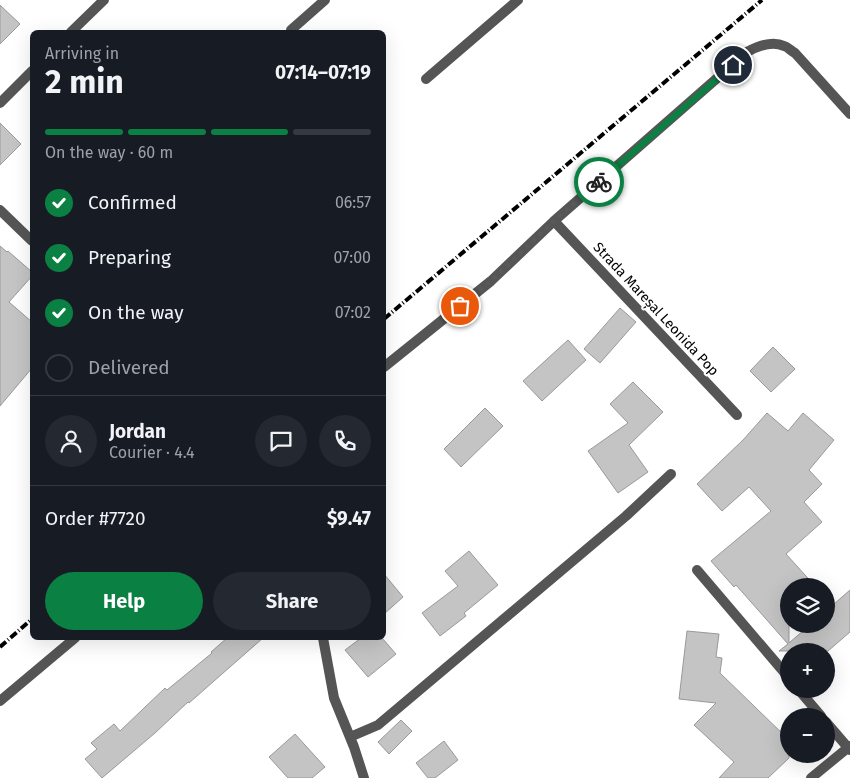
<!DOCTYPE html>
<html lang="en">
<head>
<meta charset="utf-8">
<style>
  :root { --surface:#171b24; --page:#242831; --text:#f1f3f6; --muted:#9ea1a6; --line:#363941; --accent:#0b8043 }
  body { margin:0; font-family:"Fira Sans",sans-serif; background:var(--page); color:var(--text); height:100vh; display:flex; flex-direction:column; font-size:19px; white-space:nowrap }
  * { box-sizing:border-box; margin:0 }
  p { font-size:16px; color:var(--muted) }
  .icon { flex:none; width:28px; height:28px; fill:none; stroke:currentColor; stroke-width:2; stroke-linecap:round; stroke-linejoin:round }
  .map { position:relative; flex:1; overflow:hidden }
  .sheet { position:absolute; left:30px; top:30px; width:356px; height:610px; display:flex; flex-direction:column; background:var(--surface); border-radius:8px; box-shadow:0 5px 20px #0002 }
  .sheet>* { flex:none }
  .fabs { position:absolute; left:780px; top:578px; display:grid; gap:10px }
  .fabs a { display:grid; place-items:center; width:55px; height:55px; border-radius:50%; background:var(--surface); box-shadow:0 5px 20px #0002; font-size:25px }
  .pin { position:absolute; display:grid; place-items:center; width:42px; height:42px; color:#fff; margin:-21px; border:2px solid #fff; border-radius:50%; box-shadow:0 1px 5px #0007 }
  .courier { position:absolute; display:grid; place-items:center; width:50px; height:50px; margin:-25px; border:4px solid #0b8043; border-radius:50%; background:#fff; color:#222; box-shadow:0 1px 6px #0007 }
  .summary em { font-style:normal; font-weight:700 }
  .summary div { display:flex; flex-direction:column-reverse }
  .summary { display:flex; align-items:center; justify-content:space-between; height:85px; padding:0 15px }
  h1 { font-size:32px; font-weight:700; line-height:38px }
  .bar { display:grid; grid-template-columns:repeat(4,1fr); gap:8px 5px; align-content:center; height:60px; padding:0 15px }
  .bar i { height:6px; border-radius:4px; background:var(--line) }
  .bar .current { background:var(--accent) }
  .bar p { grid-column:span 4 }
  .line { display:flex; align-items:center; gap:12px; padding:0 15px; border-top:1px solid var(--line) }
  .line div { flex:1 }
  .round { display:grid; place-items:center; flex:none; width:52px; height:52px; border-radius:26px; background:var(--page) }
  ol { padding:0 15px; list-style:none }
  li { display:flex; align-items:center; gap:15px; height:55px }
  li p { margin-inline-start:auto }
  li .icon { padding:5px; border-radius:50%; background:var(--accent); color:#fff; stroke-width:4 }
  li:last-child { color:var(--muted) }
  li i { width:28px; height:28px; border:2px solid var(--line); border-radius:50% }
  .cta { display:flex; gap:10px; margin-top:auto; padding:10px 15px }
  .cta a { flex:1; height:58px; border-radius:30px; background:var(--accent); color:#fff; font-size:20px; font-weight:700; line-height:58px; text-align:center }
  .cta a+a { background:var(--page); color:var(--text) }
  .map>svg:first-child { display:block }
</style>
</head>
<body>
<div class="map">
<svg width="850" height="778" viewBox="0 0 850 778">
  <rect width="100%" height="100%" fill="#fff"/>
  <path fill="#c4c4c4" stroke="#999" d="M 0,5 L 20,24 L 0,44 Z
    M 0,123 L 21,144 L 0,165 Z
    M 0,246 L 7,252 L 8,251 L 32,272 L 32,276 L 9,302 L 32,322 L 32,368 L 0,406 Z
    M 620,308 L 636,322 L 600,363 L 584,349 Z
    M 568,340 L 586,360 L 542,401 L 523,381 Z
    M 773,347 L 795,369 L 771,392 L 750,371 Z
    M 633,382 L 663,412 L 629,445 L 648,472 L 618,493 L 588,451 L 628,423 L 610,404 Z
    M 485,408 L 503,426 L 461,467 L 444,449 Z
    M 767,413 L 788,431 L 803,413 L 834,440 L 809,470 L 822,484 L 804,502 L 822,522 L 786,554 L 815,586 L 789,586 L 789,643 L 811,624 L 826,624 L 826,611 L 850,590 L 850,632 L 828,651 L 779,651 L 788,644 L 736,585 L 734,587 L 711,561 L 771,511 L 749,487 L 722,511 L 697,484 L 743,440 Z
    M 469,551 L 498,585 L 464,613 L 466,616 L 440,636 L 422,613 L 458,586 L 445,571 Z
    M 384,574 L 403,597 L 384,614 Z
    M 687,631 L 719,634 L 716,657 L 722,658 L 720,673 L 789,740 L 789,758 L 768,778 L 719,778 L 734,762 L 694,725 L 716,703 L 679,699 Z
    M 227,638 L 263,638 L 189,703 L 188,702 L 155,733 L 102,778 L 85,759 L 97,749 L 91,743 L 114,724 L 120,731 L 165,688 L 167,690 L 212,653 L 211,652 Z
    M 361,638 L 382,638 L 396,654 L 368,677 L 345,650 Z
    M 401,720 L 412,731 L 389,754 L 378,742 Z
    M 295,734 L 325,767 L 312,778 L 288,778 L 269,757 Z
    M 444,741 L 458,760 L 435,778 L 428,778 L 416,763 Z"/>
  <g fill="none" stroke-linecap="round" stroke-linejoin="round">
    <path stroke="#555" stroke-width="10" d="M 291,30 L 325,0
      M 71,32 L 104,0
      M 426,79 L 518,0
      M 0,103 L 32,71
      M 0,210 L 32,241
      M 554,221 L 737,415
      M 384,367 L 491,281 L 554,221 L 747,52 C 758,46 772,40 784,46 C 788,47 791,51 795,53 L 850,114
      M 697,570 L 789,678
      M 323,638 L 334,698 L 354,747 L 364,778
      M 798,689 L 821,716
      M 0,701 L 75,638
      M 826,722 L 850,750
      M 350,737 L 378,725 L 626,516 L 671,474
      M 811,778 L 850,746"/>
    <path stroke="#000" stroke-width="4" stroke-dasharray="8 2.5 1 2.5" stroke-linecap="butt" d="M 384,319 L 762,0
      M 0,647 L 32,619"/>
  </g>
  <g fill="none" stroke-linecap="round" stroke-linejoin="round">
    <path stroke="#595959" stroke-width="5" stroke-dasharray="0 9" d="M 460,306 L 491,281 L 554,221 L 599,182"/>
    <path stroke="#0b8043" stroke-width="6" d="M 599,182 L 733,65"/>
  </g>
  <g text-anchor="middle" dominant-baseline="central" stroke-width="4" stroke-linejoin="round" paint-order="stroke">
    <g font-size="14" fill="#000" stroke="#fff">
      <text transform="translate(656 309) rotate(47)">Strada Mareșal Leonida Pop</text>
    </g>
  </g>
</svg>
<div class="fabs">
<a><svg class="icon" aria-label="layers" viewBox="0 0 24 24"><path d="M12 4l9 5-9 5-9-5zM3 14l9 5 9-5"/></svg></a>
<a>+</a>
<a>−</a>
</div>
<div class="pin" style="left:460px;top:306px;background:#ea580c"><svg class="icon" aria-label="bag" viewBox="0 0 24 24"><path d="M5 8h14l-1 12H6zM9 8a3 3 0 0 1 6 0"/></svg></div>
<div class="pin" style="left:733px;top:65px;background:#1f2937"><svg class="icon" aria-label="home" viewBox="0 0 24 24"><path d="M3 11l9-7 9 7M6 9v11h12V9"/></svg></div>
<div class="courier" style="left:599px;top:182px"><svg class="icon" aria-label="bike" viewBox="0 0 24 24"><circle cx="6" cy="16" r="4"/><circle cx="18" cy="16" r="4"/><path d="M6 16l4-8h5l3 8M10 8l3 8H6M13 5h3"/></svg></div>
<section class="sheet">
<div class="summary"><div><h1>2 min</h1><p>Arriving in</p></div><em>07:14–07:19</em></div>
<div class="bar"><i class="current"></i><i class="current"></i><i class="current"></i><i></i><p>On the way · 60 m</p></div>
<ol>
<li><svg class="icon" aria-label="check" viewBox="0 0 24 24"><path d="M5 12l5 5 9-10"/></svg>Confirmed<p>06:57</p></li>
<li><svg class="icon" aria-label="check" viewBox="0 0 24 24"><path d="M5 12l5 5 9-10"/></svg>Preparing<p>07:00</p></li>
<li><svg class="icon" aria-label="check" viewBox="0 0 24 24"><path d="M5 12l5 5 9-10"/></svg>On the way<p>07:02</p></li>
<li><i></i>Delivered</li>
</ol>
<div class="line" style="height:90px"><a class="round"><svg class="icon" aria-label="person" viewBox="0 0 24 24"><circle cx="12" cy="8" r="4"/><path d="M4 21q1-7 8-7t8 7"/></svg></a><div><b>Jordan</b><p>Courier · 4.4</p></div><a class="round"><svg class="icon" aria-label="chat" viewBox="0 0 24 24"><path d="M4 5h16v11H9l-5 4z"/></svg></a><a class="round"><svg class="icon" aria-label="phone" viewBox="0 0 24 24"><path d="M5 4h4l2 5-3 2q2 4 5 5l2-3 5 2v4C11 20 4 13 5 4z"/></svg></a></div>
<div class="line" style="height:65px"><div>Order #7720</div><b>$9.47</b></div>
<div class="cta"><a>Help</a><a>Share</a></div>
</section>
</div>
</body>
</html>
